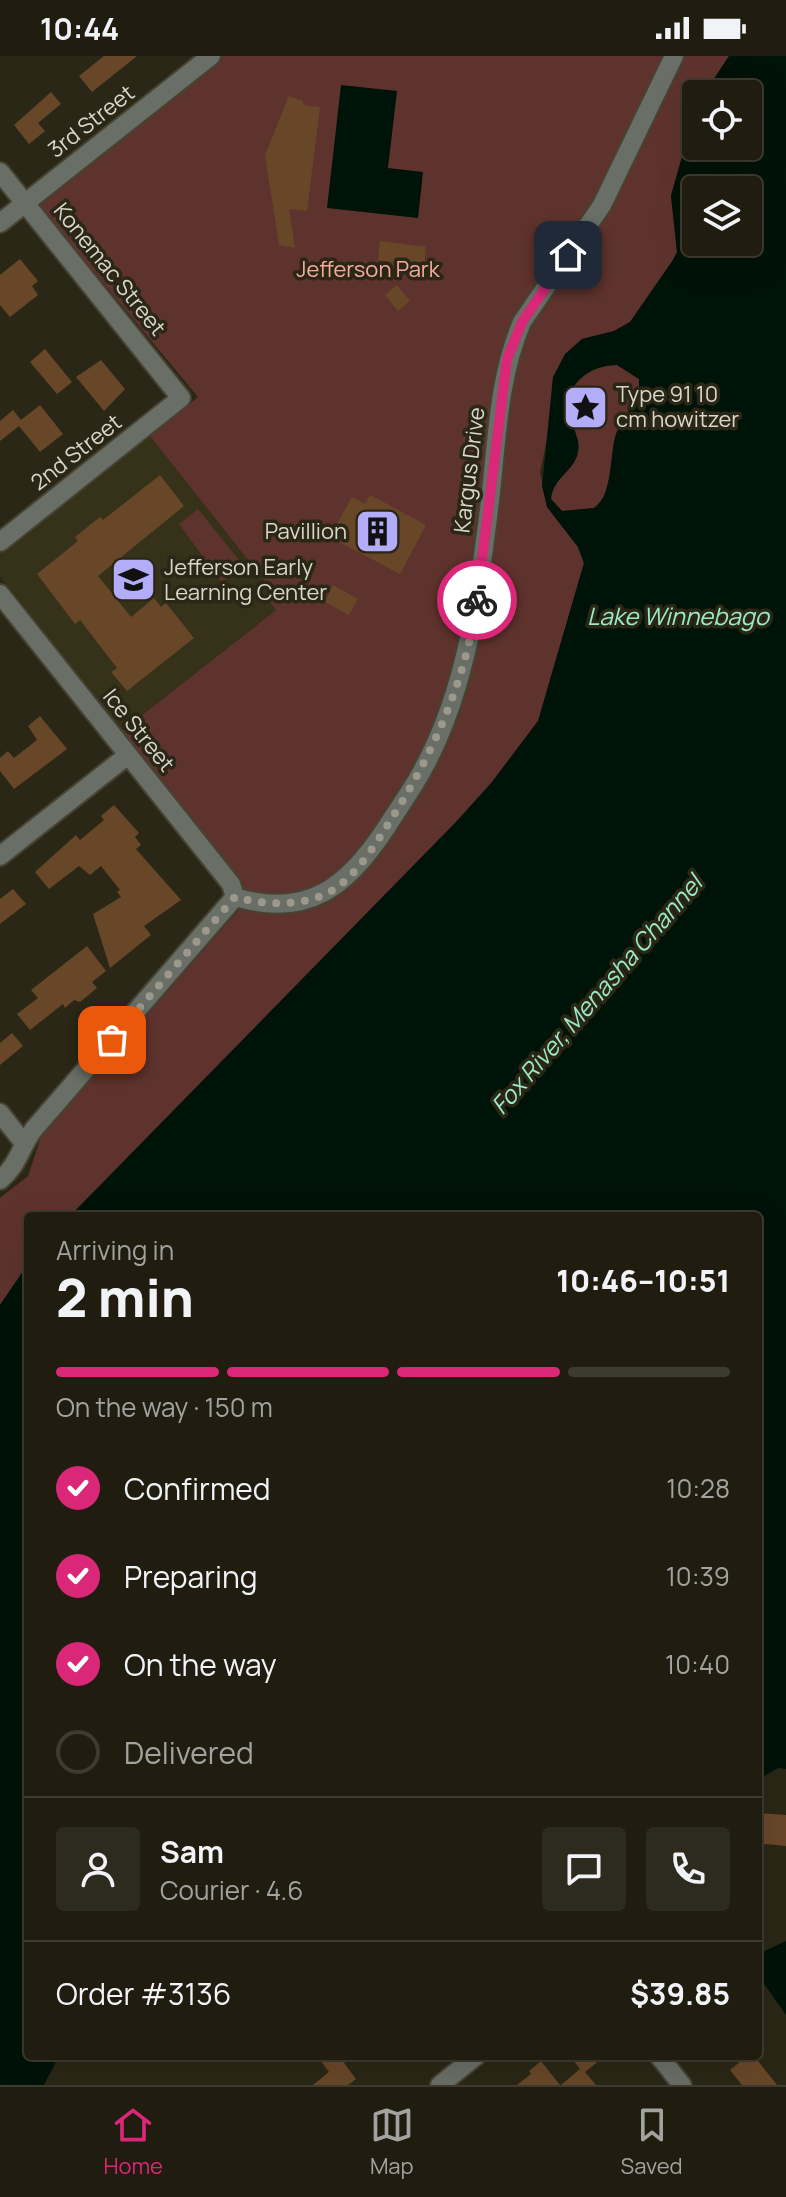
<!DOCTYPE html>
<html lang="en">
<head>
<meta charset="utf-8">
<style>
  :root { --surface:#201d10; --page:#2d2a1e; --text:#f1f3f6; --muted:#a2a29f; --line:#3d3b30; --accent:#db2777 }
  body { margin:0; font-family:Manrope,sans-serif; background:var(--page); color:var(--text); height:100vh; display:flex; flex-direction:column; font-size:30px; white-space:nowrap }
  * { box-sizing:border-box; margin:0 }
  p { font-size:26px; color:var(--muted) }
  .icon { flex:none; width:44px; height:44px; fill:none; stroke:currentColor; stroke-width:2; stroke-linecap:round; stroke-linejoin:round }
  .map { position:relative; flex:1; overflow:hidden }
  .sheet { position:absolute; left:24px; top:1156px; width:738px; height:848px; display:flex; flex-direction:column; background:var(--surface); border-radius:8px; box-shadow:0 8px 32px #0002,0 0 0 2px var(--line) }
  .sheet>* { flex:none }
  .buttons { position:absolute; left:682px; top:24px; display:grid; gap:16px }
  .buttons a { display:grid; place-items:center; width:80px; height:80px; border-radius:8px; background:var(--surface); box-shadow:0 8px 32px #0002,0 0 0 2px var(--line); font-size:40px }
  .pin { position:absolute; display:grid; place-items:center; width:68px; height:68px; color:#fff; margin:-34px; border-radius:16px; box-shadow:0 4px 12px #0006 }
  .courier { position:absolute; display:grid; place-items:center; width:80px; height:80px; margin:-40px; border:6px solid #db2777; border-radius:50%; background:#fff; color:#222; box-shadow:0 2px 10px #0007 }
  .overview em { font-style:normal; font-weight:800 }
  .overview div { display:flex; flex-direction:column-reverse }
  .overview { display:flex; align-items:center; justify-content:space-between; height:136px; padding:0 32px }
  h1 { font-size:52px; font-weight:800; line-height:60px }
  .bar { display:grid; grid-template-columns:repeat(4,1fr); gap:12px 8px; align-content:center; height:96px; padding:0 32px }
  .bar i { height:10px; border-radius:6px; background:var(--line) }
  .bar .active { background:var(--accent) }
  .bar p { grid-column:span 4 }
  .line { display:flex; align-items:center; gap:20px; padding:0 32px; border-top:2px solid var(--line) }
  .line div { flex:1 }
  .round { display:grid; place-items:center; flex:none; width:84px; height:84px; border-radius:8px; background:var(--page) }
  ol { padding:0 32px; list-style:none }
  li { display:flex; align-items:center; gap:24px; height:88px }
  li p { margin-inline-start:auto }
  li .icon { padding:8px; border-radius:50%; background:var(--accent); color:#fff; stroke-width:4 }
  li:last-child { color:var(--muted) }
  li i { width:44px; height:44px; border:4px solid var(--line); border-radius:50% }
  .status { display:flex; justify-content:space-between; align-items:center; height:56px; padding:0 40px; background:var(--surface); direction:ltr }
  .status svg { height:22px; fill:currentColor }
  .dock { display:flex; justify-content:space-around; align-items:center; height:112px; border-top:2px solid var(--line); background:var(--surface); font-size:22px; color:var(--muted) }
  .dock a { display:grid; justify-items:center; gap:4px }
  .dock .active { color:var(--accent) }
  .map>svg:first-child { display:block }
</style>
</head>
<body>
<div class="status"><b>10:44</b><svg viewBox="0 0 49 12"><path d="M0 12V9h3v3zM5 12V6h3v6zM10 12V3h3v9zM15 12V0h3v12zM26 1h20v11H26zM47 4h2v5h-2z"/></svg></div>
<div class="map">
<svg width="786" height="2029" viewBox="0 0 786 2029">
  <rect width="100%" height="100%" fill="#2b2716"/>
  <path fill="#363119" d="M 150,380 L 267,528 L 276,554 L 122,675 L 0,520 L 0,498 Z"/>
  <path fill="#5f332d" d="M 218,0 L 729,0 L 704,38 L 696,38 L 696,51 L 671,139 L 677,196 L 673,204 L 630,266 L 614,275 L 582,283 L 553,321 L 549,374 L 540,416 L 547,451 L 578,491 L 584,507 L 538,665 L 492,726 L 456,766 L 70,1160 L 28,1160 L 28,1208 L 0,1249 L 0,1142 L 28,1120 L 42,1078 L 244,848 L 242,826 L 122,675 L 276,554 L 268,543 L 267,528 L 150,380 L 198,341 L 35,145 Z
    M 617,309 L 639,323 L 640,335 L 630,349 L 604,441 L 594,452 L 562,455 L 551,443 C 553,425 567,420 570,404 C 572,397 576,387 576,379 C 576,372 570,364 569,355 C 565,327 591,309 617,309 Z
    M 198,453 L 242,508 L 222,527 L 179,468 Z"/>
  <path fill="#001309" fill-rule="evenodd" d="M 729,0 L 786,0 L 786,1713 L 778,1712 L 758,1724 L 758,1160 L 70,1160 L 456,766 L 492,726 L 538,665 L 584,507 L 578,491 L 547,451 L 542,430 L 553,321 L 565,298 L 582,283 L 614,275 L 630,266 L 673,204 L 677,196 L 671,140 L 696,51 L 696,90 L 748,90 L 748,38 L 704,38 ZM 696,134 L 748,134 L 748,186 L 696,186 ZM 617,309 L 639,323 C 641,344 621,361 615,381 C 610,400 612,442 594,452 L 562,455 L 551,443 C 553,421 575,415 578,396 C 581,382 572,373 569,360 C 563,329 589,309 617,309 Z
    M 341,29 L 397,35 L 388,112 L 423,116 L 418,162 L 327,152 Z
    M 28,1208 L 28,2000 L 59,2000 L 44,2029 L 0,2029 L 0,1249 Z
    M 786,1885 L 786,1959 L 758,1919 L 758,1898 Z"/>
  <path fill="#684728" d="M 104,0 L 137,0 L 92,36 L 79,20 Z
    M 51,36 L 61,48 L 38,67 L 45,75 L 29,88 L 14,69 Z
    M 289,40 L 303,45 L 303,49 L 320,51 L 307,155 L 289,153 L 295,192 L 279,189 L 265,99 Z
    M 380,185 L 426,191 L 424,210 L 378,204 Z
    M 20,203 L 38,225 L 32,230 L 38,239 L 10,261 L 0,249 L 0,219 Z
    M 397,229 L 410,245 L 398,255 L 385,239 Z
    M 45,293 L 72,326 L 57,338 L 30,306 Z
    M 101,304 L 125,333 L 104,355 L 76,321 Z
    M 40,349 L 63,378 L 40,396 L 19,370 L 0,385 L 0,365 L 13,354 L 21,364 Z
    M 160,419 L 184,450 L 98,520 L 131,561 L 154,542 L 161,551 L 166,547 L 194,582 L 127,635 L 111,616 L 117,612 L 80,564 L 75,568 L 37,518 L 78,485 L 75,481 L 100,461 L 103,464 Z
    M 370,439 L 426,469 L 400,518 L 330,481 L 352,441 L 365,448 Z
    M 333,529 L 358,543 L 349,559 L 325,546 Z
    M 40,660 L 67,693 L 14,733 L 0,715 L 0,702 L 8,695 L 14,702 L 37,684 L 28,670 Z
    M 114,749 L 139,777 L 135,781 L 141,789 L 136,793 L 181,844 L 144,870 L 151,879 L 110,912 L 93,858 L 121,841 L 117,836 L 120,834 L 101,810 L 90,819 L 79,810 L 49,833 L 35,816 L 76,779 L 80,784 L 104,764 L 101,760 Z
    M 13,833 L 26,848 L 0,868 L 0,843 Z
    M 87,890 L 106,915 L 92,926 L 97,932 L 80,946 L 74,944 L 65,952 L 63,948 L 30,974 L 17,958 L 38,942 L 31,934 Z
    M 12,977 L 23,990 L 0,1009 L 0,987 Z
    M 758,1757 L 786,1759 L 786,1790 L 766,1788 L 758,1791 Z
    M 317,2000 L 353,2000 L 344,2007 L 356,2023 L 348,2029 L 313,2029 L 329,2016 Z
    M 570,2000 L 605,2000 L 585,2016 L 596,2029 L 561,2029 L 580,2013 Z
    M 747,2000 L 754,2000 L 777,2029 L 742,2029 L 730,2014 Z
    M 541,2005 L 560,2029 L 517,2029 L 531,2018 L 529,2015 Z"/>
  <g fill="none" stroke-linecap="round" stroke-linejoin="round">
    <defs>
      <path id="minor" d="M 0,116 L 181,342 L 0,486
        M 0,167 L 211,0
        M 0,538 L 231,828 L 235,841
        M 0,800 L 128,699
        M 235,841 C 308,863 348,830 386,772 C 398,753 411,735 422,715 C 467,634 479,536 490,445 C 497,385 498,322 522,266 L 602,149 L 674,0
        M 0,1057 L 23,1086
        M 0,1124 C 19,1108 20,1091 34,1073 L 235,841
        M 659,2000 L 682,2029
        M 440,2029 L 476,2000"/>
    </defs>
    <use href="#minor" stroke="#474333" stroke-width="22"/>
    <use href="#minor" stroke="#696e66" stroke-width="18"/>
  </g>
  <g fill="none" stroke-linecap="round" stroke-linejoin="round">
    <path stroke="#9c998c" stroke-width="8" stroke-dasharray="0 14.4" d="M 112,984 L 235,841 C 266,850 309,851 336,832 C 358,816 373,792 387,770 C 431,702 466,626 477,544"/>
    <path stroke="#db2777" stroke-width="10" d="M 477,544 L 507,303 L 522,266 L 568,199"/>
  </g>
  <defs>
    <symbol id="sight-square" viewBox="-11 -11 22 22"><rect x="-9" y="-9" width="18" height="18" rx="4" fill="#b3adf9" stroke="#2b2716"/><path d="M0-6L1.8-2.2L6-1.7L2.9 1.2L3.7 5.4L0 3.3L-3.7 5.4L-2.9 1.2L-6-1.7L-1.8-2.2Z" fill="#111"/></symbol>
    <symbol id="building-square" viewBox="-11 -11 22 22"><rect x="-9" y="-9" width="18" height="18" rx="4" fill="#b3adf9" stroke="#2b2716"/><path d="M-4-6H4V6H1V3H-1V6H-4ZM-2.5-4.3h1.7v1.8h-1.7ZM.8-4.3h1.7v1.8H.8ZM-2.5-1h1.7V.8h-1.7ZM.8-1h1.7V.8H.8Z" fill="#111"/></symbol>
    <symbol id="school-square" viewBox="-11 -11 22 22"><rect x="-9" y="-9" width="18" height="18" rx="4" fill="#b3adf9" stroke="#2b2716"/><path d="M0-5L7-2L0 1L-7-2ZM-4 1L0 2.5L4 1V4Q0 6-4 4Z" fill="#111"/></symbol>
  </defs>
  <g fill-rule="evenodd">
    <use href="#sight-square" x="560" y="326" width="51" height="51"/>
    <use href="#building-square" x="352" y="450" width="51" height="51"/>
    <use href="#school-square" x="108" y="498" width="51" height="51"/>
  </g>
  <g text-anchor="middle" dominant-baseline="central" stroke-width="7" stroke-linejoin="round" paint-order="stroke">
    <g font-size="22" fill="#d9d7cc" stroke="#2b2716">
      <text transform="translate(91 65) rotate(-38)">3rd Street</text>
      <text transform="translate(110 213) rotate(51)">Konemac Street</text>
      <text transform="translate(76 396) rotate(-38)">2nd Street</text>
      <text transform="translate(469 414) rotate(-83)">Kargus Drive</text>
      <text transform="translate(139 674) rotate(51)">Ice Street</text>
    </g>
    <g font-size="22" fill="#f8aa9e" stroke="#2b2716">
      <text x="368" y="213">Jefferson Park</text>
    </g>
    <g font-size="22" fill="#d9d7cc" stroke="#2b2716" text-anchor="start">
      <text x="616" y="338">Type 91 10<tspan x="616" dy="25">cm howitzer</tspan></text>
      <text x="347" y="475" text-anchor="end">Pavillion</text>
      <text x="164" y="511">Jefferson Early<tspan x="164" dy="25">Learning Center</tspan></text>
    </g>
    <g font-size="24" font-style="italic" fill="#9aeac6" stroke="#2b2716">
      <text x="678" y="559">Lake Winnebago</text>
      <text transform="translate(596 938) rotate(-49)">Fox River, Menasha Channel</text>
    </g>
  </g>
</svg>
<div class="buttons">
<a><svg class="icon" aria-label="locate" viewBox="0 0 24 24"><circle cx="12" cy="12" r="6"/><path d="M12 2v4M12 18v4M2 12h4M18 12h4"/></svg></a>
<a><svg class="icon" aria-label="layers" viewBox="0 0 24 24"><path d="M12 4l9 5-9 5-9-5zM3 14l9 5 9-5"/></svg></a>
</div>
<div class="pin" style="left:112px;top:984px;background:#ea580c"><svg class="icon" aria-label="bag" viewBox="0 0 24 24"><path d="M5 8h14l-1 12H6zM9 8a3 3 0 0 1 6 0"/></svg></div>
<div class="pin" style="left:568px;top:199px;background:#1f2937"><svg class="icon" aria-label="home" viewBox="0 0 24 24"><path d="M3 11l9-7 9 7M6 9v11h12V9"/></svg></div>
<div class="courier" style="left:477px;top:544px"><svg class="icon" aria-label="bike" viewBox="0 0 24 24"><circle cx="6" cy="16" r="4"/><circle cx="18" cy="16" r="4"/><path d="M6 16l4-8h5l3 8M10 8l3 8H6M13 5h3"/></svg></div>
<section class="sheet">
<div class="overview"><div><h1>2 min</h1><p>Arriving in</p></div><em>10:46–10:51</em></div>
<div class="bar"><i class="active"></i><i class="active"></i><i class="active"></i><i></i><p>On the way · 150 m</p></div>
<ol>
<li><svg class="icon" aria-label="check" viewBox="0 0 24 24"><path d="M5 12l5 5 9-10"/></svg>Confirmed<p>10:28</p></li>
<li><svg class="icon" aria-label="check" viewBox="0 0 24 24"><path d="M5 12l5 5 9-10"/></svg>Preparing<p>10:39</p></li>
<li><svg class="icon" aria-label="check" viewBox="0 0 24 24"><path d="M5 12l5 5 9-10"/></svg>On the way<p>10:40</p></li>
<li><i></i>Delivered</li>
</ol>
<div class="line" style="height:144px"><a class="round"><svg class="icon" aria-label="person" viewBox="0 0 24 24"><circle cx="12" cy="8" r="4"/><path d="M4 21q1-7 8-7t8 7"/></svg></a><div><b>Sam</b><p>Courier · 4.6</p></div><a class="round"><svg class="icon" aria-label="chat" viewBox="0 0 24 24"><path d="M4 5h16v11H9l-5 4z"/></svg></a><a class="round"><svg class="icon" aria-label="phone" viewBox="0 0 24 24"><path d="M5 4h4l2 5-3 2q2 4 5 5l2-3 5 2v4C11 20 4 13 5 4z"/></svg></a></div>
<div class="line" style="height:104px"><div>Order #3136</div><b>$39.85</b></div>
</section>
</div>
<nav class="dock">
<a class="active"><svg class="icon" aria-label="home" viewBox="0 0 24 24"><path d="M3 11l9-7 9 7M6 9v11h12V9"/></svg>Home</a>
<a><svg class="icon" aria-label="map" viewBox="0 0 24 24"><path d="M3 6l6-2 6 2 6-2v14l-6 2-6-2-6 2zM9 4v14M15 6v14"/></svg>Map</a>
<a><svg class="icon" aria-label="saved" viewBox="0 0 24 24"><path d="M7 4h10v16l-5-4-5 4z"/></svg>Saved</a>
</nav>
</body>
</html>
